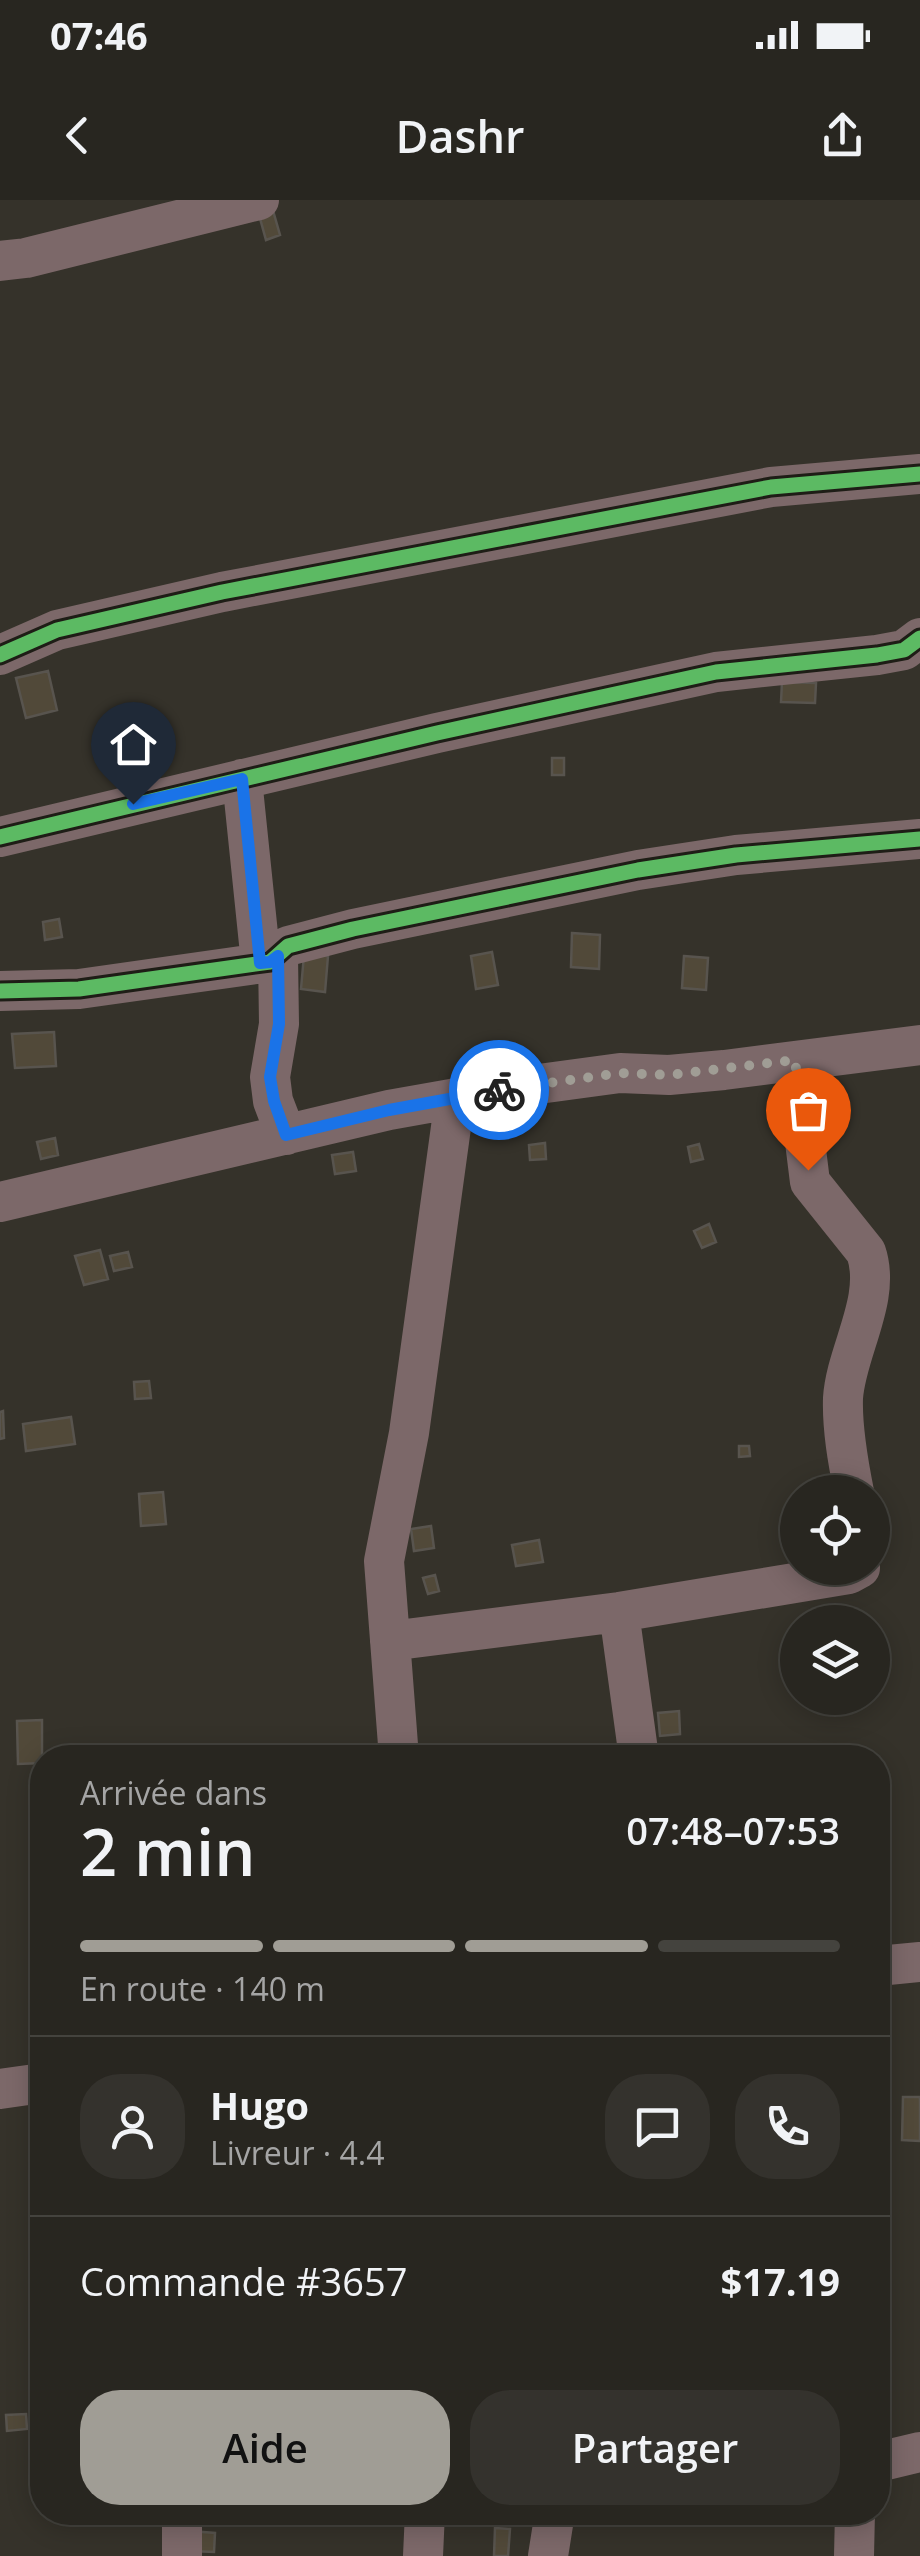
<!DOCTYPE html>
<html lang="fr">
<head>
<meta charset="utf-8">
<style>
  :root { --surface:#282620; --page:#34322d; --text:#f1f3f6; --muted:#a5a5a5; --line:#44433e; --accent:#a09d95 }
  body { margin:0; font-family:"Open Sans",sans-serif; background:var(--page); color:var(--text); height:100vh; display:flex; flex-direction:column; font-size:38px; white-space:nowrap }
  * { box-sizing:border-box; margin:0 }
  p { font-size:32px; color:var(--muted) }
  .icon { flex:none; width:55px; height:55px; fill:none; stroke:currentColor; stroke-width:2; stroke-linecap:round; stroke-linejoin:round }
  .map { position:relative; flex:1; overflow:hidden }
  .details { position:absolute; left:30px; top:1545px; width:860px; height:780px; display:flex; flex-direction:column; background:var(--surface); border-radius:40px; box-shadow:0 5px 25px #0003,0 0 0 2px var(--line) }
  .details>* { flex:none }
  .controls { position:absolute; left:780px; top:1275px; display:grid; gap:20px }
  .controls a { display:grid; place-items:center; width:110px; height:110px; border-radius:50%; background:var(--surface); box-shadow:0 5px 25px #0003,0 0 0 2px var(--line); font-size:50px }
  .pin { position:absolute; display:grid; place-items:center; width:85px; height:85px; color:#fff; margin:-102px -42px; border-radius:50% 50% 50% 0; rotate:-45deg; box-shadow:0 0 10px #0007 }
  .pin .icon { rotate:45deg }
  .courier { position:absolute; display:grid; place-items:center; width:100px; height:100px; margin:-50px; border:8px solid #1a73e8; border-radius:50%; background:#fff; color:#222; box-shadow:0 2px 12px #0007 }
  .summary em { font-style:normal; font-weight:600 }
  .summary div { display:flex; flex-direction:column-reverse }
  .summary { display:flex; align-items:center; justify-content:space-between; height:170px; padding:0 50px }
  h1 { font-size:65px; font-weight:600; line-height:75px }
  .bar { display:grid; grid-template-columns:repeat(4,1fr); gap:15px 10px; align-content:center; height:120px; padding:0 50px }
  .bar i { height:12px; border-radius:8px; background:var(--line) }
  .bar .selected { background:var(--accent) }
  .bar p { grid-column:span 4 }
  .line { display:flex; align-items:center; gap:25px; padding:0 50px; border-top:2px solid var(--line) }
  .line div { flex:1 }
  .round { display:grid; place-items:center; flex:none; width:105px; height:105px; border-radius:40px; background:var(--page) }
  .primary-button { display:flex; gap:20px; margin-top:auto; padding:20px 50px }
  .primary-button a { flex:1; height:115px; border-radius:40px; background:var(--accent); color:#111; font-size:40px; font-weight:600; line-height:115px; text-align:center }
  .primary-button a+a { background:var(--page); color:var(--text) }
  .status { display:flex; justify-content:space-between; align-items:center; height:70px; padding:0 50px; background:var(--surface); direction:ltr }
  .status svg { height:28px; fill:currentColor }
  header { display:flex; justify-content:space-between; align-items:center; height:130px; padding:0 50px; background:var(--surface); font-size:45px; font-weight:600 }
  .map>svg:first-child { display:block }
</style>
</head>
<body>
<div class="status"><b>07:46</b><svg viewBox="0 0 49 12"><path d="M0 12V9h3v3zM5 12V6h3v6zM10 12V3h3v9zM15 12V0h3v12zM26 1h20v11H26zM47 4h2v5h-2z"/></svg></div>
<header><svg class="icon" aria-label="back" viewBox="0 0 24 24"><path d="M15 5l-7 7 7 7"/></svg>Dashr<svg class="icon" aria-label="share" viewBox="0 0 24 24"><path d="M12 15V3M7 8l5-5 5 5M5 13v7h14v-7"/></svg></header>
<div class="map">
<svg width="920" height="2356" viewBox="0 0 920 2356">
  <rect width="100%" height="100%" fill="#35322a"/>
  <path fill="#514939" stroke="#58544e" stroke-width="2.5" d="M 272,7 L 280,35 L 266,40 L 258,11 Z
    M 48,471 L 57,510 L 26,518 L 16,478 Z
    M 782,482 L 816,483 L 815,503 L 781,502 Z
    M 552,558 L 564,558 L 564,575 L 552,575 Z
    M 59,719 L 62,737 L 45,740 L 43,722 Z
    M 572,733 L 600,735 L 599,769 L 571,767 Z
    M 492,752 L 498,785 L 476,789 L 471,756 Z
    M 304,755 L 328,756 L 325,792 L 301,789 Z
    M 684,756 L 708,758 L 706,790 L 682,788 Z
    M 54,832 L 56,866 L 15,868 L 12,834 Z
    M 55,938 L 58,955 L 41,959 L 37,942 Z
    M 545,943 L 546,959 L 530,960 L 529,945 Z
    M 699,944 L 703,959 L 691,962 L 688,947 Z
    M 353,952 L 356,971 L 335,974 L 332,955 Z
    M 709,1024 L 716,1042 L 702,1048 L 694,1031 Z
    M 100,1050 L 108,1079 L 84,1085 L 75,1056 Z
    M 128,1052 L 132,1067 L 114,1071 L 110,1056 Z
    M 149,1181 L 151,1198 L 135,1199 L 134,1182 Z
    M 3,1211 L 4,1238 L 0,1239 L 0,1212 Z
    M 71,1217 L 75,1244 L 26,1251 L 23,1224 Z
    M 739,1246 L 749,1246 L 750,1256 L 739,1257 Z
    M 163,1292 L 166,1324 L 141,1326 L 139,1294 Z
    M 431,1326 L 434,1348 L 414,1351 L 411,1329 Z
    M 539,1340 L 543,1362 L 516,1366 L 512,1345 Z
    M 435,1375 L 439,1391 L 428,1394 L 423,1378 Z
    M 679,1511 L 680,1534 L 660,1536 L 658,1513 Z
    M 42,1520 L 42,1563 L 18,1564 L 17,1521 Z
    M 903,1897 L 920,1897 L 920,1941 L 902,1940 Z
    M 886,2088 L 888,2105 L 878,2106 L 878,2089 Z
    M 26,2214 L 27,2229 L 7,2231 L 6,2215 Z
    M 495,2328 L 510,2329 L 508,2356 L 494,2356 Z
    M 191,2331 L 215,2333 L 214,2352 L 191,2351 Z"/>
  <g fill="none" stroke-linecap="round" stroke-linejoin="round">
    <path stroke="#7c6869" stroke-width="40" d="M 0,61 L 26,58 L 259,0
      M 0,455 L 57,430 L 222,392 L 771,287 L 920,274
      M 242,579 L 261,763
      M 0,637 L 437,533 L 716,472 L 877,455 L 904,450 L 920,438
      M 278,756 L 279,824 L 270,877 L 273,901 L 286,935
      M 0,791 L 79,789 L 270,762 L 288,746 L 353,729 L 638,670 L 736,655 L 920,639
      M 795,861 L 810,982 L 866,1052 C 882,1099 846,1151 843,1198 C 842,1229 848,1262 854,1292
      M 0,1002 L 389,910 L 524,886 L 620,873 L 669,875 L 724,870 L 920,845
      M 619,1412 L 639,1558
      M 390,1441 L 619,1412 L 849,1374 L 860,1368
      M 399,1558 L 384,1361 L 409,1233 L 455,898
      M 878,1766 L 920,1762
      M 0,1889 L 42,1883
      M 878,2262 L 920,2252
      M 182,2312 L 182,2356
      M 423,2356 L 425,2312
      M 548,2356 L 555,2312
      M 854,2356 L 855,2312"/>
    <defs>
      <path id="cycleway" d="M 0,455 L 57,430 L 222,392 L 771,287 L 920,274
        M 0,637 L 437,533 L 716,472 L 877,455 L 904,450 L 920,438
        M 0,791 L 79,789 L 270,762 L 288,746 L 353,729 L 638,670 L 736,655 L 920,639"/>
    </defs>
    <use href="#cycleway" stroke="#1e1d16" stroke-width="21"/>
    <use href="#cycleway" stroke="#5cba63" stroke-width="15"/>
  </g>
  <g fill="none" stroke-linecap="round" stroke-linejoin="round">
    <path stroke="#a09d95" stroke-width="10" stroke-dasharray="0 18" d="M 499,890 L 620,873 L 669,875 L 795,860 L 808,970"/>
    <path stroke="#1a73e8" stroke-width="12" d="M 133,604 L 242,579 L 260,763 L 270,762 L 278,756 L 279,824 L 270,877 L 274,901 L 286,935 L 389,910 L 499,890"/>
  </g>
</svg>
<div class="controls">
<a><svg class="icon" aria-label="locate" viewBox="0 0 24 24"><circle cx="12" cy="12" r="6"/><path d="M12 2v4M12 18v4M2 12h4M18 12h4"/></svg></a>
<a><svg class="icon" aria-label="layers" viewBox="0 0 24 24"><path d="M12 4l9 5-9 5-9-5zM3 14l9 5 9-5"/></svg></a>
</div>
<div class="pin" style="left:808px;top:970px;background:#ea580c"><svg class="icon" aria-label="bag" viewBox="0 0 24 24"><path d="M5 8h14l-1 12H6zM9 8a3 3 0 0 1 6 0"/></svg></div>
<div class="pin" style="left:133px;top:604px;background:#1f2937"><svg class="icon" aria-label="home" viewBox="0 0 24 24"><path d="M3 11l9-7 9 7M6 9v11h12V9"/></svg></div>
<div class="courier" style="left:499px;top:890px"><svg class="icon" aria-label="bike" viewBox="0 0 24 24"><circle cx="6" cy="16" r="4"/><circle cx="18" cy="16" r="4"/><path d="M6 16l4-8h5l3 8M10 8l3 8H6M13 5h3"/></svg></div>
<section class="details">
<div class="summary"><div><h1>2 min</h1><p>Arrivée dans</p></div><em>07:48–07:53</em></div>
<div class="bar"><i class="selected"></i><i class="selected"></i><i class="selected"></i><i></i><p>En route · 140 m</p></div>
<div class="line" style="height:180px"><a class="round"><svg class="icon" aria-label="person" viewBox="0 0 24 24"><circle cx="12" cy="8" r="4"/><path d="M4 21q1-7 8-7t8 7"/></svg></a><div><b>Hugo</b><p>Livreur · 4.4</p></div><a class="round"><svg class="icon" aria-label="chat" viewBox="0 0 24 24"><path d="M4 5h16v11H9l-5 4z"/></svg></a><a class="round"><svg class="icon" aria-label="phone" viewBox="0 0 24 24"><path d="M5 4h4l2 5-3 2q2 4 5 5l2-3 5 2v4C11 20 4 13 5 4z"/></svg></a></div>
<div class="line" style="height:130px"><div>Commande #3657</div><b>$17.19</b></div>
<div class="primary-button"><a>Aide</a><a>Partager</a></div>
</section>
</div>
</body>
</html>
